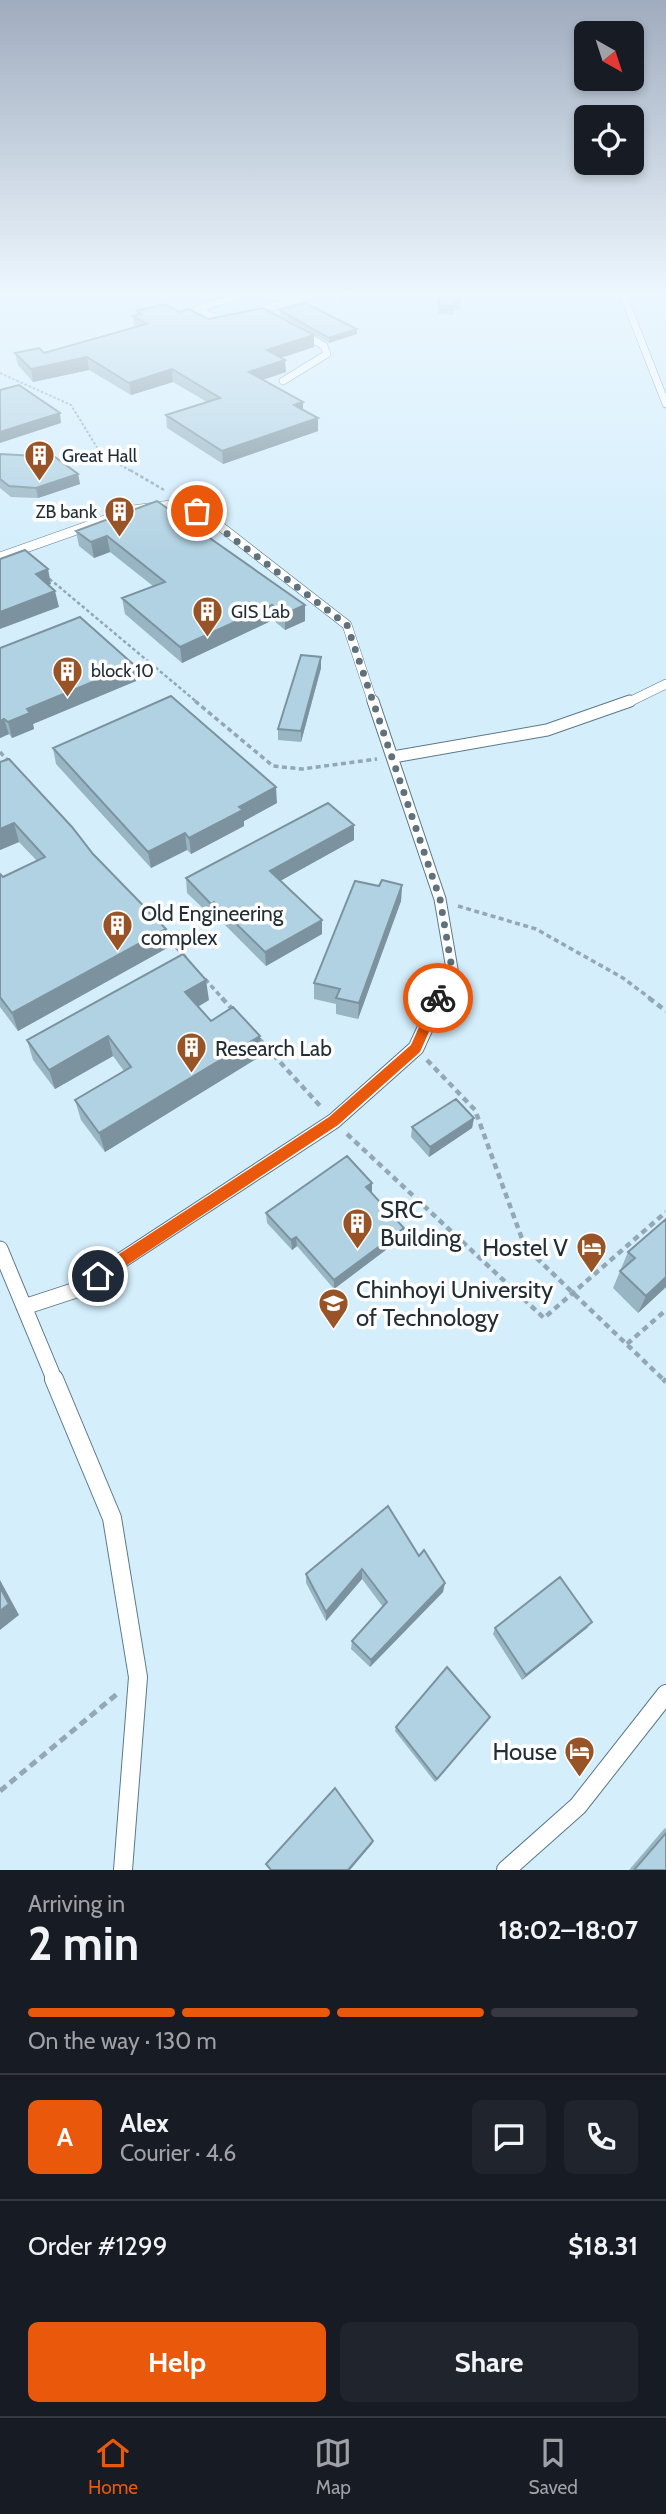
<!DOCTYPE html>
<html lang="en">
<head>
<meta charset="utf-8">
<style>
  :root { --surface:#171b24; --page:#20242c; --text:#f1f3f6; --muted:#9ea1a6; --line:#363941; --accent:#ea580c }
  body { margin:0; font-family:Cabin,sans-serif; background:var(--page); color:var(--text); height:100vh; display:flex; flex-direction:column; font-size:26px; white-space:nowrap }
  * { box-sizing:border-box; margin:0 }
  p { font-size:23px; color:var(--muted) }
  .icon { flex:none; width:38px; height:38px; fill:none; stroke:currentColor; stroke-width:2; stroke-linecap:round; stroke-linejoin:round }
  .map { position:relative; height:1870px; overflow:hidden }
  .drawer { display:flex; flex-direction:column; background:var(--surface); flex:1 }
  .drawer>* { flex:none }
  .needle { width:46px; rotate:141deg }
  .buttons { position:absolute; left:574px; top:21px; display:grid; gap:14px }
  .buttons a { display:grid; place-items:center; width:70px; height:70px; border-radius:10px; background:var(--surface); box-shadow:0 4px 10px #0003; font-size:35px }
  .pin { position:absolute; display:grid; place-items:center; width:60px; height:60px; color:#fff; margin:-30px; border:4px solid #fff; border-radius:50%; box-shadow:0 2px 7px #0007 }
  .courier { position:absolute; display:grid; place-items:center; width:70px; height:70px; margin:-35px; border:5px solid #ea580c; border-radius:50%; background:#fff; color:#222; box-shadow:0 2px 9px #0007 }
  .overview em { font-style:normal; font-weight:700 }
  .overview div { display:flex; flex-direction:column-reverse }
  .overview { display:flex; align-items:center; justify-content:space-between; height:119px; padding:0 28px }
  h1 { font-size:46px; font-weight:700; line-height:52px }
  .bar { display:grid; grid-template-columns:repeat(4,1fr); gap:10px 7px; align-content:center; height:84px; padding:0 28px }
  .bar i { height:9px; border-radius:5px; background:var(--line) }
  .bar .selected { background:var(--accent) }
  .bar p { grid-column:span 4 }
  .line { display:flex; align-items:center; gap:18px; padding:0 28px; border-top:2px solid var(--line) }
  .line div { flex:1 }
  .round { display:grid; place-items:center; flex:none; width:74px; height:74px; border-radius:10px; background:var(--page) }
  .action { display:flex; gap:14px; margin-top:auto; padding:14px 28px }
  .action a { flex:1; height:80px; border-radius:10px; background:var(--accent); color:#fff; font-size:28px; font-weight:700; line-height:80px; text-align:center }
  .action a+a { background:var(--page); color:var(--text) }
  .tabs { display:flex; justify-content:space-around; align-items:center; height:98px; border-top:2px solid var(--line); background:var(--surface); font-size:19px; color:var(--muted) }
  .tabs a { display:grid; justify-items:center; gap:4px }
  .tabs .selected { color:var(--accent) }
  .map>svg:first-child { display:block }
</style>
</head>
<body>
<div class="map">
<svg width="666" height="1870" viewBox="0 0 666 1870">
  <rect width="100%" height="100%" fill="#d4eefc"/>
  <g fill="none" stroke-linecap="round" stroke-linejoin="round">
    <defs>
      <path id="service-far4" d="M 622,292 L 666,404
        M 235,297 L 197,309 L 221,321 L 324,292
        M 283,381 L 327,354 L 324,346 L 300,332"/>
      <path id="service-far3" d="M 0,557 L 133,510 L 171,505 L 189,509 L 216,523 L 347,625 L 373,703
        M 627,703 L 666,684"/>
      <path id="service-far2" d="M 373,701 L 440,899 L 452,969 L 438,999
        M 393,757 L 547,730 L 630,701"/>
      <path id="service-far1" d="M 0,1249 L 55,1381
        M 24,1307 L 76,1290 L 334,1121 L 416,1048 L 439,998"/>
      <path id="service" d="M 54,1379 L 112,1518 L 138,1677 L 123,1870
        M 506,1870 L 578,1806 L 666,1694"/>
    </defs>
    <use href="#service-far4" stroke="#5b7989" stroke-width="8"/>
    <use href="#service-far3" stroke="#5b7989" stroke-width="10"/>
    <use href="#service-far2" stroke="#5b7989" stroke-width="13"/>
    <use href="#service-far1" stroke="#5b7989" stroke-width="17"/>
    <use href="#service" stroke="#5b7989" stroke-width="20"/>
    <path stroke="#93a8b4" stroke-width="2" stroke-dasharray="2.5 2" stroke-linecap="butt" d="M 0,373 L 71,405 L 101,454 L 133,472"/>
    <path stroke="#93a8b4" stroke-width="2.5" stroke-dasharray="3.5 2.5" stroke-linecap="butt" d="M 130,470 L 164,490
      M 45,575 L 198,703"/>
    <path stroke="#93a8b4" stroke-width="3.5" stroke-dasharray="5 3.5" stroke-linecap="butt" d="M 195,701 L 273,766 L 302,769 L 377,759
      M 0,752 L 10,763
      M 458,906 L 536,929 L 623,978 L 651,999
      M 165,935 L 186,958
      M 205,979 L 223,999"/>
    <path stroke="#93a8b4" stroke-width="4.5" stroke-dasharray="6 4.5" stroke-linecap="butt" d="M 222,998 L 233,1010
      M 649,998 L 666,1011
      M 259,1039 L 322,1108
      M 427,1060 L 475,1110 L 525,1247 L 665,1381
      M 347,1134 L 544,1318 L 666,1212
      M 627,1344 L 666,1310"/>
    <path stroke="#93a8b4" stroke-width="5" stroke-dasharray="8 5" stroke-linecap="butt" d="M 663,1379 L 666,1382
      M 0,1791 L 117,1694"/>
    <use href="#service-far4" stroke="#fff" stroke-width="7"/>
    <use href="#service-far3" stroke="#fff" stroke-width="9"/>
    <use href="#service-far2" stroke="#fff" stroke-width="11"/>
    <use href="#service-far1" stroke="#fff" stroke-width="15"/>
    <use href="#service" stroke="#fff" stroke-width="18"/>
  </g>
  <path fill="#98b5c3" d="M 329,292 L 370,292 L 342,300 L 330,294 Z
    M 439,292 L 463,292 L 459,310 L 454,310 L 453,315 L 438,314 Z
    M 280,310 L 357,329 L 357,334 L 329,343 L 280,315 Z
    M 137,311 L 180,312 L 314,347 L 281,358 L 286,372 L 263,380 L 303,402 L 303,410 L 318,431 L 223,464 L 167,428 L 166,415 L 207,402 L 173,382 L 131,395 L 89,370 L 33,382 L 18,365 L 15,353 L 44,353 L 134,327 L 133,316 L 137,315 Z
    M 0,454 L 78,474 L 80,484 L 38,498 L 11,497 L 0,488 Z
    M 157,501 L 305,621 L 285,630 L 273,620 L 182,663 L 125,614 L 122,598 L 153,586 L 110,552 L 94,558 L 79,546 L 76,531 Z
    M 0,648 L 134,665 L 136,681 L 33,724 L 34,729 L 12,738 L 9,734 L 0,738 Z
    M 321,657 L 321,668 L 301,742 L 278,740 L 278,729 Z
    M 53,748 L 277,803 L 244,821 L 244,826 L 191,854 L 187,850 L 151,868 L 56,764 Z
    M 0,762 L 93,854 L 169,947 L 18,1031 L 0,1007 L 0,874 L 3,877 L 37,861 L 19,842 L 0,850 Z
    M 354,825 L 354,840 L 280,881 L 322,920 L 322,934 L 266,966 L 216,916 L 213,918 L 187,893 L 186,878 Z
    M 402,885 L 401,901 L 358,1019 L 336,1014 L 336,1004 L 314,999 L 314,983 L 379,886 Z
    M 209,1000 L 198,1007 L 211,1021 L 261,1056 L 105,1152 L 81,1120 L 75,1100 L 124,1071 L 113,1056 L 55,1089 L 33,1060 L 27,1040 Z
    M 474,1118 L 472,1128 L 429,1157 L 411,1137 L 412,1127 Z
    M 372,1183 L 372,1193 L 403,1237 L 334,1289 L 297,1246 L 292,1250 L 267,1223 L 266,1213 Z
    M 628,1252 L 666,1287 L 638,1313 L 613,1288 Z
    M 419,1556 L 443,1592 L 370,1667 L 351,1649 L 352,1641 L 383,1607 L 362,1579 L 326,1621 L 306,1583 L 306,1574 Z
    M 495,1628 L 587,1628 L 522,1680 L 493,1634 Z
    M 487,1721 L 435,1782 L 395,1731 L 396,1727 Z
    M 666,1828 L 666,1870 L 629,1870 L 664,1829 Z"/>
  <path fill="#7c939f" d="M 350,292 L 370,292 L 342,300 L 342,294 Z
    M 357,329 L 357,334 L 329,343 L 329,338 Z
    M 314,335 L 314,347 L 267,362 L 267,350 Z
    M 87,357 L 89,370 L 33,382 L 31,369 Z
    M 285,360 L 286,372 L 249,384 L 249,372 Z
    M 172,369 L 173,382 L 131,395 L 129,383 Z
    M 303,402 L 303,415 L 294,405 Z
    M 60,413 L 61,423 L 0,443 L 0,432 Z
    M 318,418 L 318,431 L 223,464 L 222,451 Z
    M 78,474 L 80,484 L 38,498 L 36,488 Z
    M 107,536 L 110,552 L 94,558 L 91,542 Z
    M 48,569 L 51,584 L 39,589 L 36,574 Z
    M 55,591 L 59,607 L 0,629 L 0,612 Z
    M 272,605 L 273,620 L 182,663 L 180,647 Z
    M 305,605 L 305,621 L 285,630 L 285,614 Z
    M 321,657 L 321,668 L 301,742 L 301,731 Z
    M 134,665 L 136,681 L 33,724 L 34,729 L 12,738 L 8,722 L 27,709 Z
    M 4,719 L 9,734 L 0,738 L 0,721 Z
    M 276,787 L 277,803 L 244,821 L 244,826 L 191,854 L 189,838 L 239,807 Z
    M 14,823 L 19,842 L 0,850 L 0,829 Z
    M 354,825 L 354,840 L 271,886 L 270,871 Z
    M 185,833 L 187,850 L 151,868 L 148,852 Z
    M 402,885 L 401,901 L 358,1019 L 359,1003 Z
    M 214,902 L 216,916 L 213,918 L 211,904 Z
    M 322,920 L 322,934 L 266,966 L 265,952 Z
    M 166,929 L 169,947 L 18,1031 L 12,1013 Z
    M 206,980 L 209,1000 L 188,1012 L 185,992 Z
    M 108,1036 L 113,1056 L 55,1089 L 49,1070 Z
    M 260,1036 L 261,1056 L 105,1152 L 99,1133 Z
    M 474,1118 L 472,1128 L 429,1157 L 430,1147 Z
    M 372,1183 L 372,1193 L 366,1187 Z
    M 404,1228 L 403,1237 L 334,1289 L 334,1280 Z
    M 296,1237 L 297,1246 L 292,1250 L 291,1240 Z
    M 666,1277 L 666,1287 L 638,1313 L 646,1296 Z
    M 362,1569 L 362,1579 L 326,1621 L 326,1612 Z
    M 0,1580 L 19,1615 L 0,1630 Z
    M 445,1583 L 443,1592 L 370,1667 L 371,1660 Z
    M 592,1622 L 587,1628 L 522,1680 L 526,1675 Z
    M 490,1717 L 487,1721 L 435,1782 L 437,1779 Z
    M 373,1841 L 372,1844 L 350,1870 L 348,1870 Z"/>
  <path fill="#b1d2e3" stroke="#7c939f" stroke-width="2" d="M 336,292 L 350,292 L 342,294 Z
    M 439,292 L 461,292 L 459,301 L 455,301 L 454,306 L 438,305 Z
    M 305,303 L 357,329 L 329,338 L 280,310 Z
    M 164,304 L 180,312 L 189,309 L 208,319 L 263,308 L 314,335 L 267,350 L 285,360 L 249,372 L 303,402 L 294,405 L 318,418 L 222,451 L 166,415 L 220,398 L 172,369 L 129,383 L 87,357 L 31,369 L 15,353 L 39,348 L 44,353 L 147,324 L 133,316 L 141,314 L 137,311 Z
    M 19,385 L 60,413 L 0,432 L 0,390 Z
    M 0,454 L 55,457 L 78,474 L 36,488 L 9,486 L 0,479 Z
    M 157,501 L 305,605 L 285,614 L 272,605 L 180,647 L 122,598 L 165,582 L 107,536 L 91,542 L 76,531 Z
    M 25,550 L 48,569 L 36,574 L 55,591 L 0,612 L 0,559 Z
    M 80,617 L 134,665 L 27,709 L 30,713 L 8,722 L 4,719 L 0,721 L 0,648 Z
    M 301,655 L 321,657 L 301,731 L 278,729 Z
    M 171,696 L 276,787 L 239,807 L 243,810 L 189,838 L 185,833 L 148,852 L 53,748 Z
    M 9,759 L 72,827 L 93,854 L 166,929 L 12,1013 L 0,997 L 0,874 L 3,877 L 45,857 L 14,823 L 0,829 L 0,762 Z
    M 328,803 L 354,825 L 270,871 L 322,920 L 265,952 L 214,902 L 211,904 L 186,878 Z
    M 382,880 L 402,885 L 359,1003 L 336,998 L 340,989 L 314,983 L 355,881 L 379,886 Z
    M 183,954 L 206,980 L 185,992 L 211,1021 L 233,1007 L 260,1036 L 99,1133 L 75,1100 L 131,1067 L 108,1036 L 49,1070 L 27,1040 Z
    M 456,1099 L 474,1118 L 430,1147 L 412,1127 Z
    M 347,1156 L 372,1183 L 366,1187 L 404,1228 L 334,1280 L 296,1237 L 291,1240 L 266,1213 Z
    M 666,1219 L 666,1277 L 646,1296 L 620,1271 L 635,1258 L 628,1252 Z
    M 388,1506 L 419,1556 L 424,1550 L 445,1583 L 371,1660 L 352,1641 L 387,1602 L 362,1569 L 326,1612 L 306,1574 Z
    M 560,1577 L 592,1622 L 526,1675 L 495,1628 Z
    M 0,1587 L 9,1604 L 0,1611 Z
    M 447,1667 L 490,1717 L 437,1779 L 396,1727 Z
    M 335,1788 L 373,1841 L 348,1870 L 271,1870 L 266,1864 Z
    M 666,1833 L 666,1870 L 634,1870 Z"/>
  <linearGradient id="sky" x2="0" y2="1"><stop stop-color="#a0acbf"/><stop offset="0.53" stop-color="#ecf7fe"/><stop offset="1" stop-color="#ecf7fe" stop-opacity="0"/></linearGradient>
  <rect width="666" height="554" fill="url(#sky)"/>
  <path fill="#ea580c" d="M 438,994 L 444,998 L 420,1052 L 338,1125 L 103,1281 L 93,1281 L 93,1271 L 329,1117 L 411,1045 L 432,998 Z"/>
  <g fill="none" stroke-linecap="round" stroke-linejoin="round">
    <path stroke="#60717b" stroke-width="7" stroke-dasharray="0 12.6" d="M 197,511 L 347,625 L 440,899 L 452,969 L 438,998"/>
  </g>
  <defs>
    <symbol id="building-pin" viewBox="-11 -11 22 30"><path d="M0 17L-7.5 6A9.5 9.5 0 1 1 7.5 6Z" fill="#985427" stroke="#fff"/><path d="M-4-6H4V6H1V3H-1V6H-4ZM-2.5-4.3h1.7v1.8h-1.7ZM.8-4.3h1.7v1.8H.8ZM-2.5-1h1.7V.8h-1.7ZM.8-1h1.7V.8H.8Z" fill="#fff"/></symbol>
    <symbol id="hotel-pin" viewBox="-11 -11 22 30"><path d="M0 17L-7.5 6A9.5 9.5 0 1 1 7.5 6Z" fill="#985427" stroke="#fff"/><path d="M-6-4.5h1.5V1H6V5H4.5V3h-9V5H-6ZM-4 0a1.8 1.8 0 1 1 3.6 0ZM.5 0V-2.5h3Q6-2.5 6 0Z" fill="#fff"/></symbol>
    <symbol id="university-pin" viewBox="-11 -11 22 30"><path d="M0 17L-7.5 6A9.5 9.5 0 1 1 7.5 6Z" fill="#985427" stroke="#fff"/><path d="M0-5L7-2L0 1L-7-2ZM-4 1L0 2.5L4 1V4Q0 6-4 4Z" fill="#fff"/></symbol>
  </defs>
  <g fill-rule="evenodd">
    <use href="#building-pin" x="22" y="438" width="35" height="47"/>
    <use href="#building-pin" x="102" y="494" width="35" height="47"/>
    <use href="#building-pin" x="190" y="594" width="35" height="47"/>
    <use href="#building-pin" x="50" y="654" width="35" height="47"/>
    <use href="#building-pin" x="100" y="908" width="35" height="47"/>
    <use href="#building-pin" x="174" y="1030" width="35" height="47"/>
    <use href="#building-pin" x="340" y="1206" width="35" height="47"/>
    <use href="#hotel-pin" x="574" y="1230" width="35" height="47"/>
    <use href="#university-pin" x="316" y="1286" width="35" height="47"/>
    <use href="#hotel-pin" x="562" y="1734" width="35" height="47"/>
  </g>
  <g text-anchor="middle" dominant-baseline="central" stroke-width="7" stroke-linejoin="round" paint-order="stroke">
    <g font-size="18" fill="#212e35" stroke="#fff" text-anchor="start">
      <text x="62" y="456">Great Hall</text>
      <text x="97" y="512" text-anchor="end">ZB bank</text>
      <text x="231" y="612">GIS Lab</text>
      <text x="91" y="671">block 10</text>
    </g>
    <g font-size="21" fill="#212e35" stroke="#fff" text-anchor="start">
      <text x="141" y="913">Old Engineering<tspan x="141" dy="24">complex</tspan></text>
      <text x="215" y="1048">Research Lab</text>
    </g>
    <g font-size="24" fill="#212e35" stroke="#fff" text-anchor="start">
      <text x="380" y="1209">SRC<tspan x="380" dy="28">Building</tspan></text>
      <text x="568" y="1247" text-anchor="end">Hostel V</text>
      <text x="356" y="1289">Chinhoyi University<tspan x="356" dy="28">of Technology</tspan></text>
      <text x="557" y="1751" text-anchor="end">House</text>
    </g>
  </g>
</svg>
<div class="buttons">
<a><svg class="needle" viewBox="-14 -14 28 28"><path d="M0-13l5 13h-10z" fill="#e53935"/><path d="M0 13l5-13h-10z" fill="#9ea1a6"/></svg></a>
<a><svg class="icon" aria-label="locate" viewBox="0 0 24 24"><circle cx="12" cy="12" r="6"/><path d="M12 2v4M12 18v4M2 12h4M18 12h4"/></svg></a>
</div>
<div class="pin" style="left:197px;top:511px;background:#ea580c"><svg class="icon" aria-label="bag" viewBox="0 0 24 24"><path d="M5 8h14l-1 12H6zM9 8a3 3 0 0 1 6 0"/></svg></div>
<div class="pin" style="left:98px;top:1276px;background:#1f2937"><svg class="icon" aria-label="home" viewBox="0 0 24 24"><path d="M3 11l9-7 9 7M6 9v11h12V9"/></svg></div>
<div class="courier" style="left:438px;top:998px"><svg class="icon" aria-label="bike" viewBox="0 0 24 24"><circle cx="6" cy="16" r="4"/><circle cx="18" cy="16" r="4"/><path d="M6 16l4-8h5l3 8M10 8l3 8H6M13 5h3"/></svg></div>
</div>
<section class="drawer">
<div class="overview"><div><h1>2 min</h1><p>Arriving in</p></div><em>18:02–18:07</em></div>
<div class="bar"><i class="selected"></i><i class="selected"></i><i class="selected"></i><i></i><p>On the way · 130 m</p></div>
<div class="line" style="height:126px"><b class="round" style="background:var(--accent);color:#fff">A</b><div><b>Alex</b><p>Courier · 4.6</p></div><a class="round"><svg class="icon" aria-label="chat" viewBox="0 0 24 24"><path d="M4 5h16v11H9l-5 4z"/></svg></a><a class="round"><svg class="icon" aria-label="phone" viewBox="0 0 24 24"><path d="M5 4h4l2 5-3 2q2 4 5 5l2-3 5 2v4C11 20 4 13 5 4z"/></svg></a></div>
<div class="line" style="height:91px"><div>Order #1299</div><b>$18.31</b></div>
<div class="action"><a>Help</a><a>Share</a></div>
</section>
<nav class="tabs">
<a class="selected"><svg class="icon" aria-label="home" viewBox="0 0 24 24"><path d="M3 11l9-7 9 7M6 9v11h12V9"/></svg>Home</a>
<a><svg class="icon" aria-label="map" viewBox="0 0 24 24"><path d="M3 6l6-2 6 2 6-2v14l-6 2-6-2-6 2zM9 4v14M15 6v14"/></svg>Map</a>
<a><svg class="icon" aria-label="saved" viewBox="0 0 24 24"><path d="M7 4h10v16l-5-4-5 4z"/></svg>Saved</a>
</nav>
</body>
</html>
